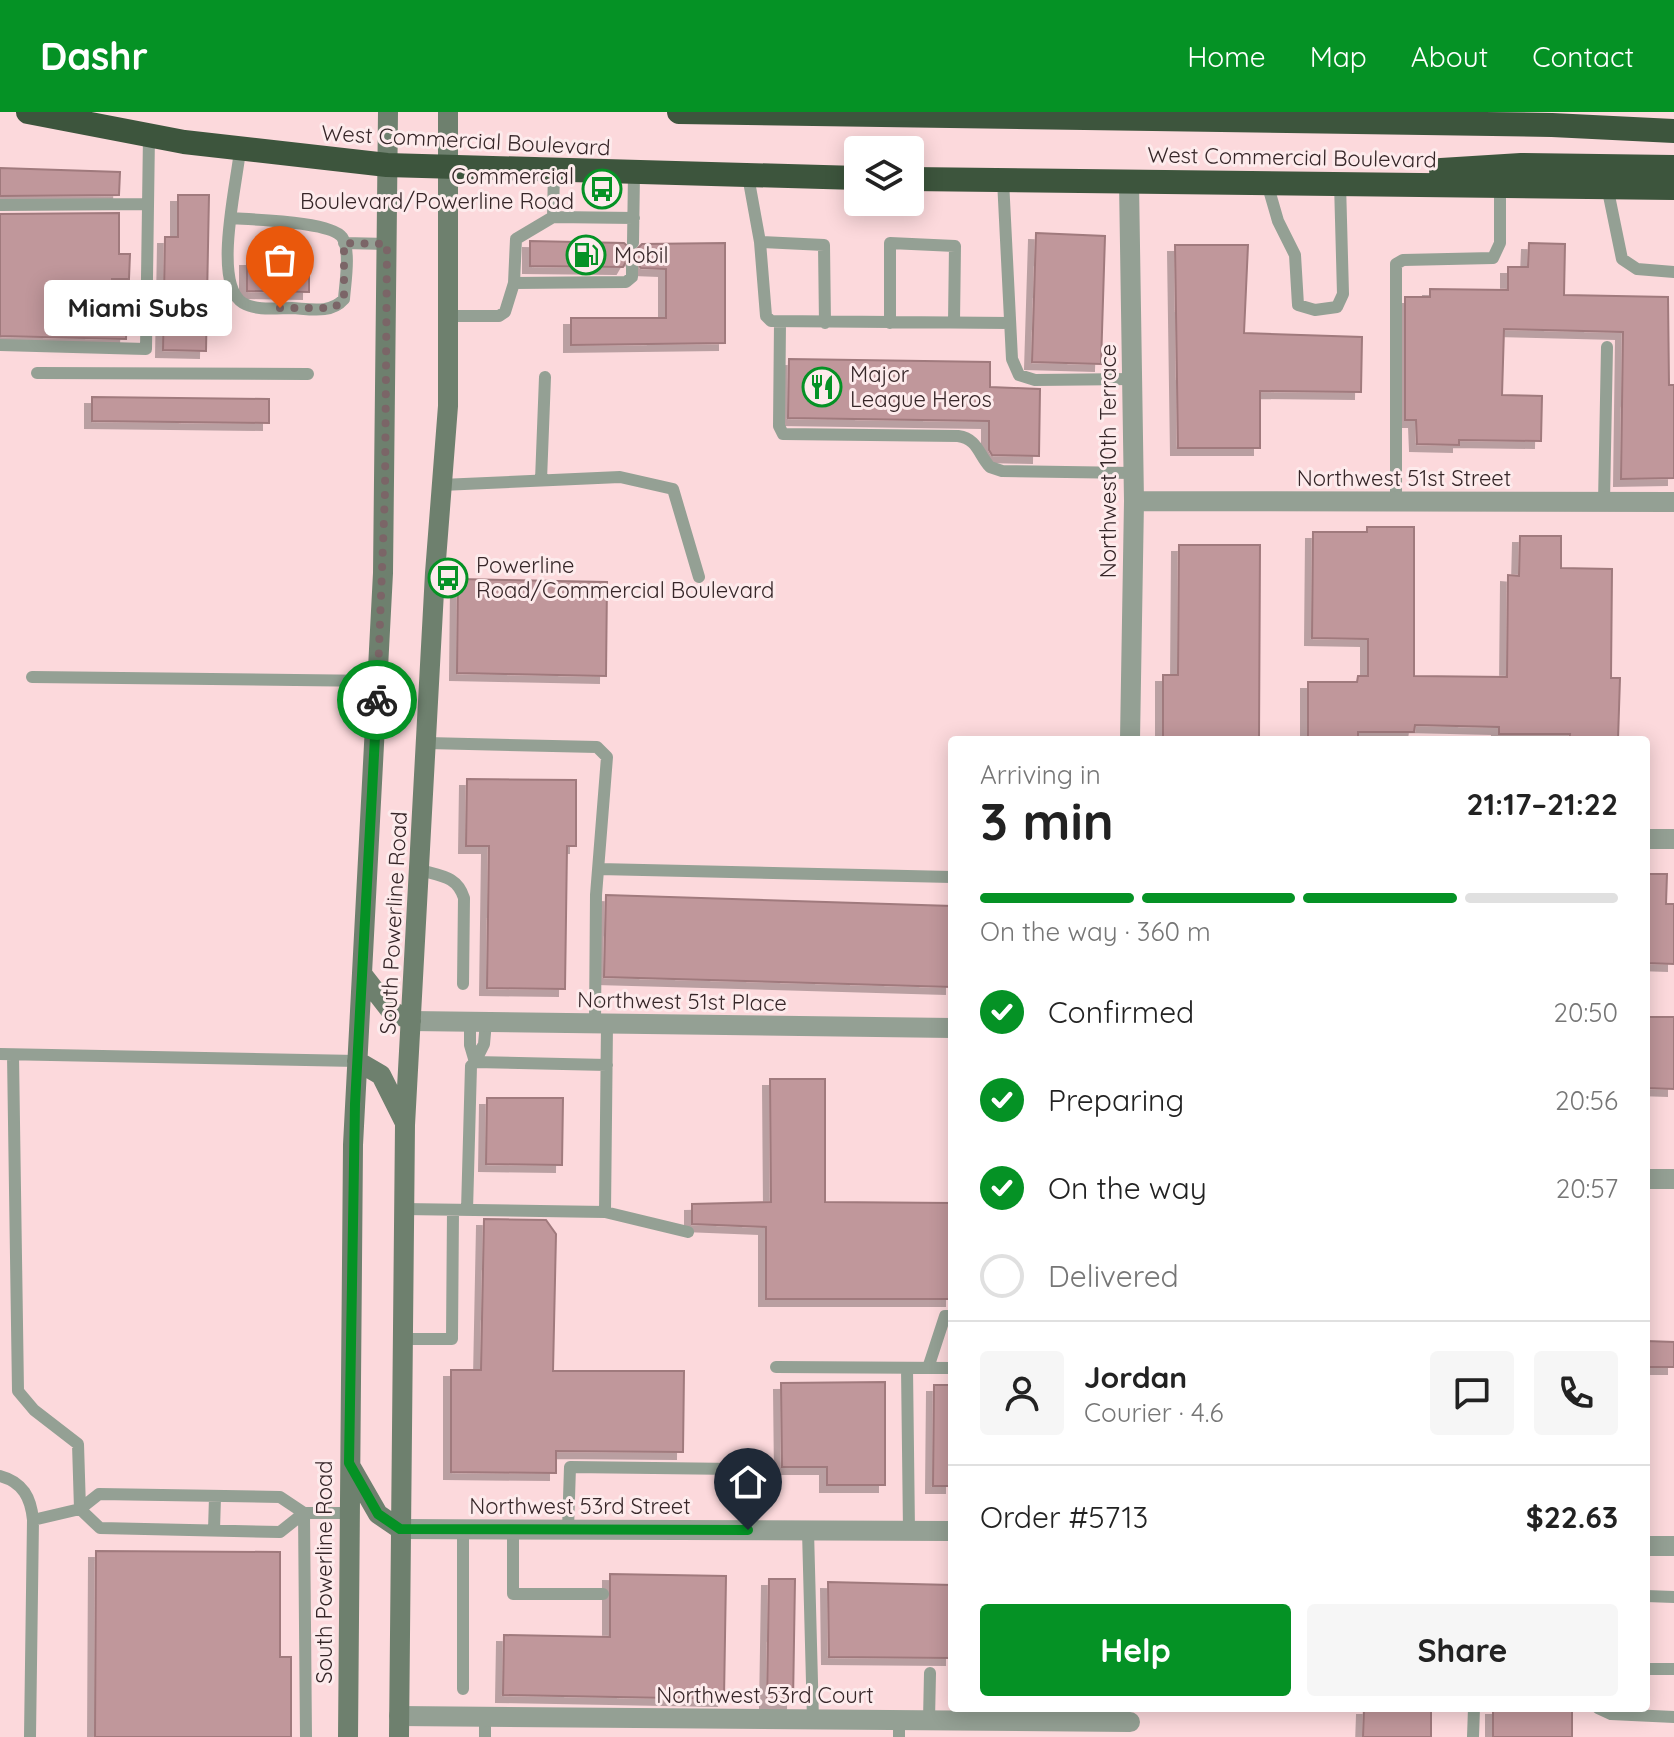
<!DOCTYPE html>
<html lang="en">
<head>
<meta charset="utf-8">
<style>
  :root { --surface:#fff; --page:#f6f6f6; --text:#222; --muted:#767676; --line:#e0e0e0; --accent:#059225 }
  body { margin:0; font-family:Quicksand,sans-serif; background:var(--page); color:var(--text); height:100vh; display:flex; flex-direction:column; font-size:30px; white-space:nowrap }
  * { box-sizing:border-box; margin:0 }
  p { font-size:26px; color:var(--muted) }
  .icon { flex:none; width:44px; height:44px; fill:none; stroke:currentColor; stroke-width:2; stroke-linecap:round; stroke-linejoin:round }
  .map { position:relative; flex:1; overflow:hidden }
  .drawer { position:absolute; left:948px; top:624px; width:702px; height:976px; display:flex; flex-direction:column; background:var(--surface); border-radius:8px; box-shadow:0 4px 20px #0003 }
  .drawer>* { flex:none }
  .buttons { position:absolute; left:844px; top:24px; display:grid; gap:16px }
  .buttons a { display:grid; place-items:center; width:80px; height:80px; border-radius:8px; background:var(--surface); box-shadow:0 4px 20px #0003; font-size:40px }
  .pin { position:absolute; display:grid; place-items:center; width:68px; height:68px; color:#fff; margin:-82px -34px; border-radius:50% 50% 50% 0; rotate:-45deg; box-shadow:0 0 8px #0007 }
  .pin .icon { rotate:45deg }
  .courier { position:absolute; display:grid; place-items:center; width:80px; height:80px; margin:-40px; border:6px solid #059225; border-radius:50%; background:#fff; color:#222; box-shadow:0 2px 10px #0007 }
  .bubble { position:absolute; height:56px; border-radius:8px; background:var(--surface); box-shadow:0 4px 20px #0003; font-size:26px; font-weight:800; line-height:56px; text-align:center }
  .overview em { font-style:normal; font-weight:800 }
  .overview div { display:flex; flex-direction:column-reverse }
  .overview { display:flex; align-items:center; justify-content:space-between; height:136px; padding:0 32px }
  h1 { font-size:52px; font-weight:800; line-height:60px }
  .bar { display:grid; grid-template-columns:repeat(4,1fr); gap:12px 8px; align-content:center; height:96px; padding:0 32px }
  .bar i { height:10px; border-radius:6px; background:var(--line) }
  .bar .selected { background:var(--accent) }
  .bar p { grid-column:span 4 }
  .line { display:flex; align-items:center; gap:20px; padding:0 32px; border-top:2px solid var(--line) }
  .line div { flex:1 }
  .round { display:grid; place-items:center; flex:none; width:84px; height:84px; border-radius:8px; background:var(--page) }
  ol { padding:0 32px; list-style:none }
  li { display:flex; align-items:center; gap:24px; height:88px }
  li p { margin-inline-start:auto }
  li .icon { padding:8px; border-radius:50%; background:var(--accent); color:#fff; stroke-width:4 }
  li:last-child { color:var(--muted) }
  li i { width:44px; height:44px; border:4px solid var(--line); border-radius:50% }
  .primary-button { display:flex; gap:16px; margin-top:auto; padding:16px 32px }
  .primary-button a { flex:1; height:92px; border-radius:8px; background:var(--accent); color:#fff; font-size:32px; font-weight:800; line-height:92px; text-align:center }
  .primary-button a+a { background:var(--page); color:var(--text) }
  header { display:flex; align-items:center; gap:48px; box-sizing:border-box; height:112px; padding:0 40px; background:var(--accent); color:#fff }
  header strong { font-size:38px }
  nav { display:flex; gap:44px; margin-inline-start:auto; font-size:28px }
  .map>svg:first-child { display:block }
</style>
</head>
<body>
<header>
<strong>Dashr</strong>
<nav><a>Home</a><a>Map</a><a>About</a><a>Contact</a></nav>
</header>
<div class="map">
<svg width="1674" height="1625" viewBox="0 0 1674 1625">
  <defs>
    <filter id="shadow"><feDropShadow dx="-7" dy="7" stdDeviation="0" flood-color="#0004"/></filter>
  </defs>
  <rect width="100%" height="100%" fill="#fcd9dc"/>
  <path fill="#c0979b" stroke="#a07a7d" stroke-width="2" filter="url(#shadow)" d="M 0,56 L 120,60 L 119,83 L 0,84 Z
    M 178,83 L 209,83 L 206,239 L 163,238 L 165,125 L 178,125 Z
    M 119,101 L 119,142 L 130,142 L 129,167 L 112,167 L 112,200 L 127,201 L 126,227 L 0,224 L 0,102 Z
    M 1036,121 L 1105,124 L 1101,252 L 1032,250 Z
    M 530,129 L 624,131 L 634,140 L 642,132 L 725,131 L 725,231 L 571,233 L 571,206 L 666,206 L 666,157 L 641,156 L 633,146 L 627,148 L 623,155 L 530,154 Z
    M 1529,131 L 1565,132 L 1564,183 L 1668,185 L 1669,273 L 1674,273 L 1674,366 L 1621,367 L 1623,220 L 1504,217 L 1502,283 L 1542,284 L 1541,329 L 1459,328 L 1459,333 L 1417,332 L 1416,308 L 1405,308 L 1405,185 L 1430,185 L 1430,177 L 1508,178 L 1508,155 L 1528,155 Z
    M 1175,133 L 1248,133 L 1244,221 L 1362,225 L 1361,280 L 1260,279 L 1260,336 L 1178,336 Z
    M 247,147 L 309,147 L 309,180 L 247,179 Z
    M 789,247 L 990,250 L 990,275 L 1040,277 L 1039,344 L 992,343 L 989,338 L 989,309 L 788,306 Z
    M 92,285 L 269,287 L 269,311 L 92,309 Z
    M 1367,415 L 1414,415 L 1414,564 L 1507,565 L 1508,463 L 1519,464 L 1520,424 L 1561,424 L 1561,456 L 1612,457 L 1611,566 L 1620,566 L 1618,628 L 1569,628 L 1570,622 L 1499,622 L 1499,615 L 1415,613 L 1414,620 L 1358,620 L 1358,628 L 1308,628 L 1308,570 L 1357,570 L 1358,564 L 1368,564 L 1368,527 L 1312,526 L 1313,420 L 1367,420 Z
    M 1179,433 L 1260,433 L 1259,628 L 1163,628 L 1163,563 L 1178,563 Z
    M 458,467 L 607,470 L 606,564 L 457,561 Z
    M 467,667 L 576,668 L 576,734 L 567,734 L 565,877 L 487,876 L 489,734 L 466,734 Z
    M 1646,762 L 1667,762 L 1666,792 L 1674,792 L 1674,852 L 1646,851 Z
    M 606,783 L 952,794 L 952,875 L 604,865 Z
    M 1646,905 L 1674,905 L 1674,977 L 1646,976 Z
    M 770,967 L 825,967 L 825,1090 L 952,1091 L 952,1187 L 766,1187 L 766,1115 L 692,1112 L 692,1092 L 771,1090 Z
    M 487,986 L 563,986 L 562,1053 L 486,1052 Z
    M 484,1107 L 546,1108 L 556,1122 L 553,1259 L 684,1259 L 683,1340 L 556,1339 L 556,1361 L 451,1360 L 451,1258 L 481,1258 Z
    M 1646,1229 L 1674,1230 L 1674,1255 L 1646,1255 Z
    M 885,1270 L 885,1373 L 827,1373 L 827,1355 L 782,1355 L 781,1271 Z
    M 934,1273 L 952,1273 L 952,1374 L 933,1374 Z
    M 96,1439 L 280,1440 L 280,1545 L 291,1545 L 291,1625 L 95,1625 Z
    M 610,1462 L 726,1464 L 724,1587 L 503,1583 L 504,1523 L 610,1525 Z
    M 769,1467 L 795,1467 L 793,1591 L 767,1591 Z
    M 828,1470 L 952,1473 L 952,1546 L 829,1545 Z
    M 1364,1596 L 1431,1596 L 1431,1625 L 1363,1625 Z
    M 1493,1596 L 1572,1596 L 1572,1625 L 1493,1625 Z"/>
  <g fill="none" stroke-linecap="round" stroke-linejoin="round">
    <path stroke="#94a094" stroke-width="12" d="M 748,64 L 760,130 L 766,204 L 771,209 L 1010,211
      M 1003,68 L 1012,247 L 1019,263 L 1035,268 L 1132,267
      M 1267,71 L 1278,109 L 1295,143 L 1298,193 L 1315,198 L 1337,195 L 1343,182 L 1340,71
      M 1607,74 L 1622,147 L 1637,157 L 1674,160
      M 0,93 L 148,92
      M 553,105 L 554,59
      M 232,106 C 253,108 330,109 342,125 C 351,138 345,172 344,187 C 331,202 310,197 292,196 C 277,196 256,199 243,191 C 212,172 237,71 240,38
      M 760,130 L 824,133 L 825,211
      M 344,131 L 387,132
      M 633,131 L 634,61
      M 514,171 L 516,127 L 553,105 L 634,106
      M 449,204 L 499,204 L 505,200 L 514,171 L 626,170 L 632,165 L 632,155
      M 780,211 L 779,314 L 783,322 L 958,324 C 978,327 978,342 990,355 L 1002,359 L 1133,361
      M 890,211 L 890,131 L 955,134 L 954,210
      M 0,233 L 146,237 L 149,23
      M 37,261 L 308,262
      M 541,368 L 545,265
      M 441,373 L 620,365 L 673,377 L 699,465
      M 1396,390 L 1396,152 L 1403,148 L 1493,146 L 1500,131 L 1500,73
      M 1604,390 L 1607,235
      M 32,565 L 378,569
      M 427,631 L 597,635 L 607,645 L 596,783 L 595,912
      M 599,757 L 952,765
      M 420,758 C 441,764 457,764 464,786 L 463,872
      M 470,910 L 470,933 L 475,950 L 484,932 L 486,910
      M 607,912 L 605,1100 L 688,1120
      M 0,942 L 357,949
      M 13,943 L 18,1279 L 34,1298 L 78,1332 L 80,1397 L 33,1408 L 30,1625
      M 403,1097 L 605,1100
      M 467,1098 L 471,954 L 475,950 L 607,953
      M 401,1227 L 452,1227 L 453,1098
      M 776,1255 L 952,1256
      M 907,1256 L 909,1419
      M 928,1256 L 945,1204 L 952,1204
      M 0,1364 C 23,1370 31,1386 33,1408
      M 99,1382 L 280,1385 L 304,1401 L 280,1420 L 100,1416 L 80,1397 Z
      M 463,1417 L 463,1577
      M 513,1417 L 513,1482 L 603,1482
      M 214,1418 L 215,1385
      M 568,1418 L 570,1355 L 737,1357
      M 808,1419 L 813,1608
      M 1646,1484 L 1674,1485
      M 1646,1557 L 1674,1557
      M 1598,1596 L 1611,1602 L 1674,1605
      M 929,1608 L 930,1561
      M 306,1625 L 304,1401 L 349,1401
      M 485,1625 L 485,1605
      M 899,1625 L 899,1608
      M 1473,1625 L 1474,1596"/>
    <path stroke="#94a094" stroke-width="20" d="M 1129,70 L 1134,389 L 1130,628
      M 1134,389 L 1674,390
      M 1646,727 L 1674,727
      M 411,909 L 952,916
      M 1646,1067 L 1674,1067
      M 400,1417 L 952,1419
      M 1646,1434 L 1674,1434
      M 399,1604 L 1130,1610"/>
    <path stroke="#6e806e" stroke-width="20" d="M 362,862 L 390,898 L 411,909
      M 357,949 L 381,963 L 404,1009
      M 351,1355 L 378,1402 L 400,1417
      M 348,1625 L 353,1033 L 383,461 L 388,0
      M 399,1625 L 405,1013 L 435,461 L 448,294 L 448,0"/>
    <path stroke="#3d553d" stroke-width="24" d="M 28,0 L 184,30 L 387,53 L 858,66
      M 679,0 L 1552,13 L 1674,19
      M 1441,58 L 1521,53 L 1674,55
      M 910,67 L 1674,76"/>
  </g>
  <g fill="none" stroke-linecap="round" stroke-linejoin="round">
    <path stroke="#7b6567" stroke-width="8" stroke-dasharray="0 14.4" d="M 280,196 L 334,196 L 344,187 L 344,131 L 387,132 L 385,380 L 377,588"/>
    <path stroke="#059225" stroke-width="10" d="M 377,588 L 355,992 L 349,1351 L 378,1402 L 400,1417 L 748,1418"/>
  </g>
  <defs>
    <symbol id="bus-ring" viewBox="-11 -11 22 22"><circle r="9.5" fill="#fdebec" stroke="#059225" stroke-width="1.5"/><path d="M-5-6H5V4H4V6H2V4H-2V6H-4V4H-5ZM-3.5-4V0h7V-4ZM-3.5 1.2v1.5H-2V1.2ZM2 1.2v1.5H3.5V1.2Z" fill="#059225"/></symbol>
    <symbol id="fuel-ring" viewBox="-11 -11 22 22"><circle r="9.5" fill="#fdebec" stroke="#059225" stroke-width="1.5"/><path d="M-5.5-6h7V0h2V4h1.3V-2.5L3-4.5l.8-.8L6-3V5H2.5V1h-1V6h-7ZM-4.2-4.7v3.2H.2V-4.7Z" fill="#059225"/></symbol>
    <symbol id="restaurant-ring" viewBox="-11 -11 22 22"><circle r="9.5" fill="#fdebec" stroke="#059225" stroke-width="1.5"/><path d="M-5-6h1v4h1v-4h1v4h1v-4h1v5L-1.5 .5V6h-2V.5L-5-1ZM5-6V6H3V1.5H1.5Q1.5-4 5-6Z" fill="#059225"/></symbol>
  </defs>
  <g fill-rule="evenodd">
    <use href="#bus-ring" x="580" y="55" width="44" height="44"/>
    <use href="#fuel-ring" x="564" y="121" width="44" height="44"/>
    <use href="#restaurant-ring" x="800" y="253" width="44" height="44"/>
    <use href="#bus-ring" x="426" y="444" width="44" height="44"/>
  </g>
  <g text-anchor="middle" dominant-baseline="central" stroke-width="6" stroke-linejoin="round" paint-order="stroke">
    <g font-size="22" fill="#362628" stroke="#fdebec">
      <text transform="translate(466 28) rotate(3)">West Commercial Boulevard</text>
      <text transform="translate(1292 45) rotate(1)">West Commercial Boulevard</text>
      <text transform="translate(1108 349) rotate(-90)">Northwest 10th Terrace</text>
      <text x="1404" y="366">Northwest 51st Street</text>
      <text transform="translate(393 811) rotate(-87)">South Powerline Road</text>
      <text transform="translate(682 889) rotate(1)">Northwest 51st Place</text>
      <text x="580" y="1394">Northwest 53rd Street</text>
      <text transform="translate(324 1460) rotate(-90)">South Powerline Road</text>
      <text x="765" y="1583">Northwest 53rd Court</text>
    </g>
    <g font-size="22" fill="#362628" stroke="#fdebec" text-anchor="start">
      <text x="574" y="64" text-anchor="end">Commercial<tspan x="574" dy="25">Boulevard/Powerline Road</tspan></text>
      <text x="614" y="143">Mobil</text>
      <text x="850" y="262">Major<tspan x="850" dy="25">League Heros</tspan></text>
      <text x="476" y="453">Powerline<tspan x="476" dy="25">Road/Commercial Boulevard</tspan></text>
    </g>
  </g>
</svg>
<div class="buttons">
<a><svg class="icon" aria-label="layers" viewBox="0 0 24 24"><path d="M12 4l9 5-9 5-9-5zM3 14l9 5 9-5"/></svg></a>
</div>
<div class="pin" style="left:280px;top:196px;background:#ea580c"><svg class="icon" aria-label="bag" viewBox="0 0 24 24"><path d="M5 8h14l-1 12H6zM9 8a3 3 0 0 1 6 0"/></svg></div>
<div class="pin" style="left:748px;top:1418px;background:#1f2937"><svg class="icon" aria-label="home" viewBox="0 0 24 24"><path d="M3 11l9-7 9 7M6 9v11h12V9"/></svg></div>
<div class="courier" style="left:377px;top:588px"><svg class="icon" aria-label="bike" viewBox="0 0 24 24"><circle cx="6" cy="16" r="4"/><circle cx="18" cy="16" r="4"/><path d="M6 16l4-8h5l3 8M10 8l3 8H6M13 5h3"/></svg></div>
<div class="bubble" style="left:44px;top:168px;width:188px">Miami Subs</div>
<section class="drawer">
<div class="overview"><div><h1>3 min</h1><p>Arriving in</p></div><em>21:17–21:22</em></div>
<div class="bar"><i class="selected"></i><i class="selected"></i><i class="selected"></i><i></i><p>On the way · 360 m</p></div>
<ol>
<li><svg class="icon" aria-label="check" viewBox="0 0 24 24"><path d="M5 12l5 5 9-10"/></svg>Confirmed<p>20:50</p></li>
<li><svg class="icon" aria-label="check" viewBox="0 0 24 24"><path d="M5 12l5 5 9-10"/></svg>Preparing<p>20:56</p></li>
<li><svg class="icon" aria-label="check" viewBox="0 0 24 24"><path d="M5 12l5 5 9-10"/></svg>On the way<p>20:57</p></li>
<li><i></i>Delivered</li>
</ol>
<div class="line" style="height:144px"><a class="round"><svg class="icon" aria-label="person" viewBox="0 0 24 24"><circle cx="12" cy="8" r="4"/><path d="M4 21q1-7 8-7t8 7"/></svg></a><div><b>Jordan</b><p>Courier · 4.6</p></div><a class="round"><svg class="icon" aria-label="chat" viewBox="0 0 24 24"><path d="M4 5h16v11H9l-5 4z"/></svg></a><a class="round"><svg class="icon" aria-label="phone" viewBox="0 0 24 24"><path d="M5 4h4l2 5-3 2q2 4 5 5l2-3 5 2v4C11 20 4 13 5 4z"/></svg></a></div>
<div class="line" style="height:104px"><div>Order #5713</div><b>$22.63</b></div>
<div class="primary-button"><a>Help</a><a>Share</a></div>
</section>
</div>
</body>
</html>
